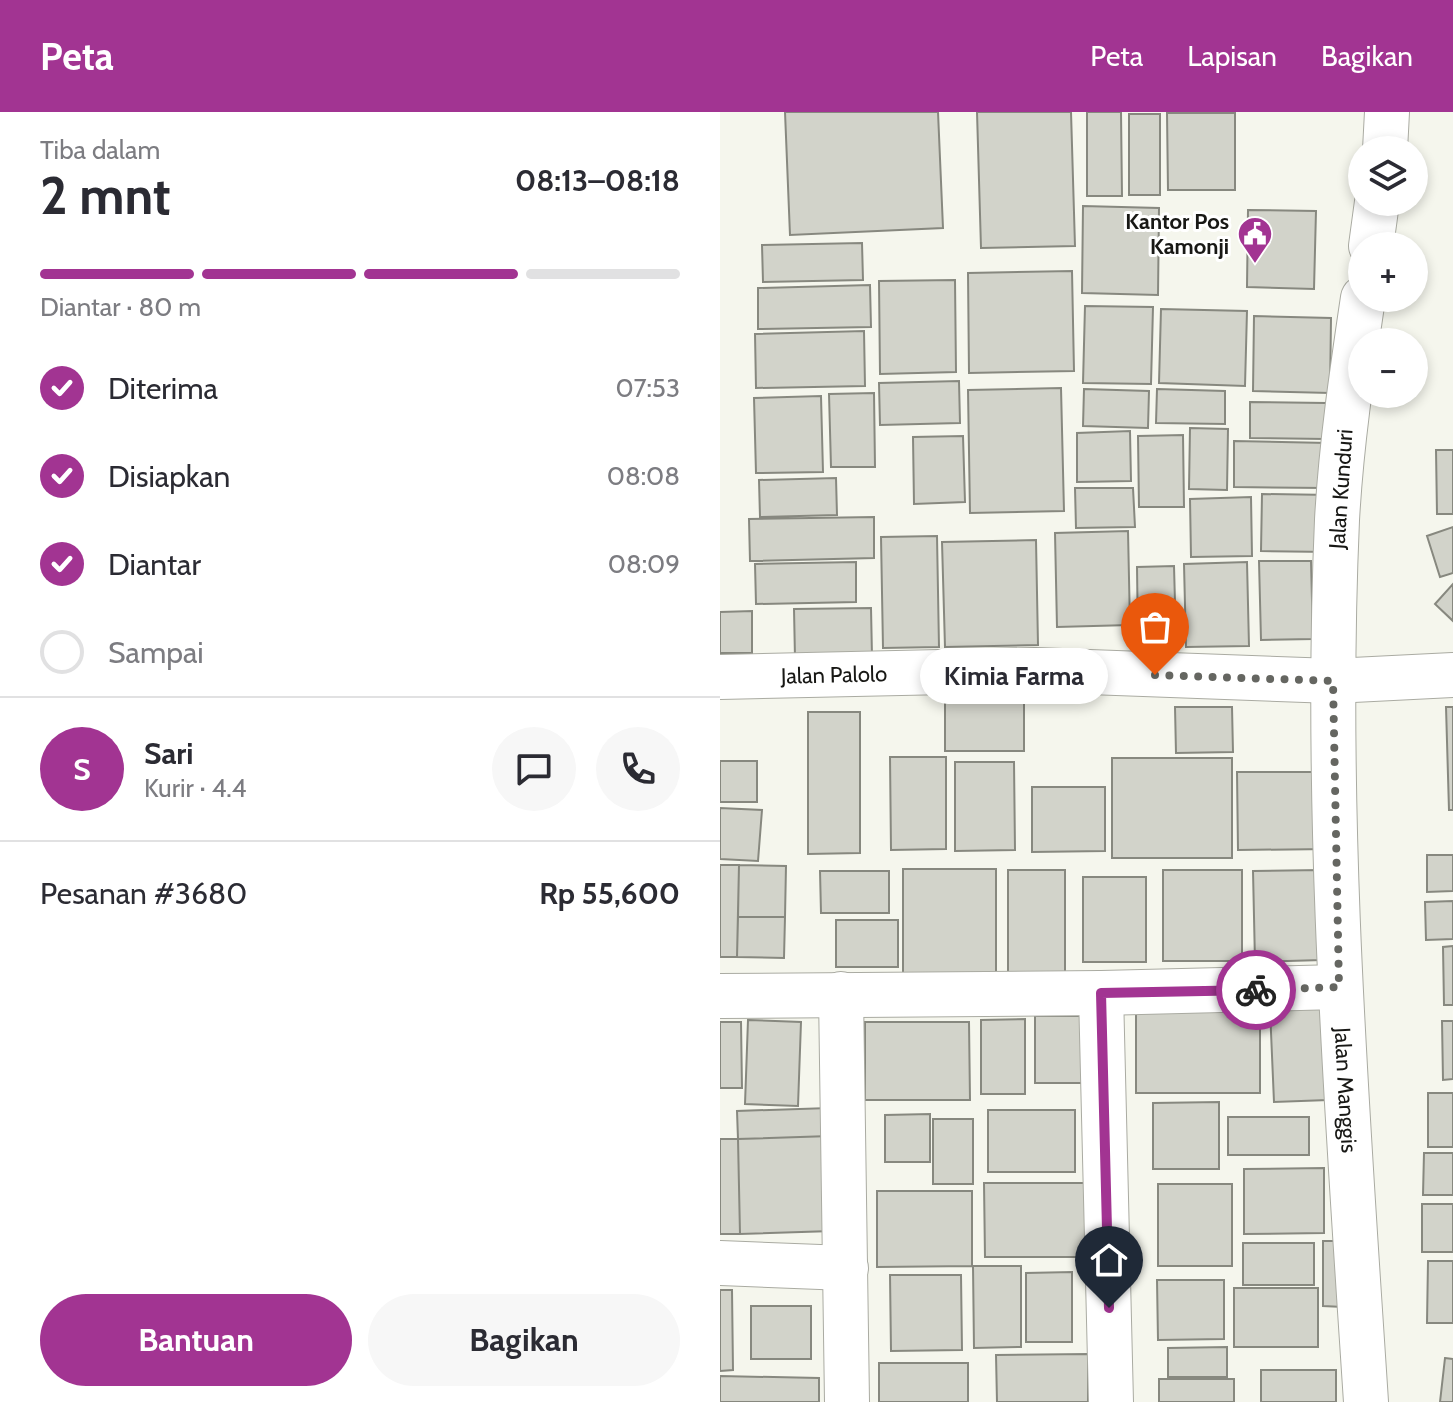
<!DOCTYPE html>
<html lang="id">
<head>
<meta charset="utf-8">
<style>
  :root { --surface:#fff; --page:#f7f7f7; --text:#2b2b33; --muted:#7c7c81; --line:#e1e1e2; --accent:#a23492 }
  body { margin:0; font-family:Cabin,sans-serif; background:var(--page); color:var(--text); height:100vh; display:flex; flex-direction:column; font-size:30px; white-space:nowrap }
  * { box-sizing:border-box; margin:0 }
  p { font-size:26px; color:var(--muted) }
  .icon { flex:none; width:44px; height:44px; fill:none; stroke:currentColor; stroke-width:2; stroke-linecap:round; stroke-linejoin:round }
  .map { position:relative; flex:1; overflow:hidden }
  .panel { display:flex; flex-direction:column; background:var(--surface); width:720px }
  .panel>* { flex:none }
  .tools { position:absolute; left:628px; top:24px; display:grid; gap:16px }
  .tools a { display:grid; place-items:center; width:80px; height:80px; border-radius:50%; background:var(--surface); box-shadow:0 4px 12px #0003; font-size:40px }
  .pin { position:absolute; display:grid; place-items:center; width:68px; height:68px; color:#fff; margin:-82px -34px; border-radius:50% 50% 50% 0; rotate:-45deg; box-shadow:0 0 8px #0007 }
  .pin .icon { rotate:45deg }
  .courier { position:absolute; display:grid; place-items:center; width:80px; height:80px; margin:-40px; border:6px solid #a23492; border-radius:50%; background:#fff; color:#222; box-shadow:0 2px 10px #0007 }
  .bubble { position:absolute; height:56px; border-radius:28px; background:var(--surface); box-shadow:0 4px 12px #0003; font-size:26px; font-weight:700; line-height:56px; text-align:center }
  .headline em { font-style:normal; font-weight:700 }
  .headline div { display:flex; flex-direction:column-reverse }
  .headline { display:flex; align-items:center; justify-content:space-between; height:136px; padding:0 40px }
  h1 { font-size:52px; font-weight:700; line-height:60px }
  .bar { display:grid; grid-template-columns:repeat(4,1fr); gap:12px 8px; align-content:center; height:96px; padding:0 40px }
  .bar i { height:10px; border-radius:6px; background:var(--line) }
  .bar .active { background:var(--accent) }
  .bar p { grid-column:span 4 }
  .line { display:flex; align-items:center; gap:20px; padding:0 40px; border-top:2px solid var(--line) }
  .line div { flex:1 }
  .round { display:grid; place-items:center; flex:none; width:84px; height:84px; border-radius:42px; background:var(--page) }
  ol { padding:0 40px; list-style:none }
  li { display:flex; align-items:center; gap:24px; height:88px }
  li p { margin-inline-start:auto }
  li .icon { padding:8px; border-radius:50%; background:var(--accent); color:#fff; stroke-width:4 }
  li:last-child { color:var(--muted) }
  li i { width:44px; height:44px; border:4px solid var(--line); border-radius:50% }
  .primary-button { display:flex; gap:16px; margin-top:auto; padding:16px 40px }
  .primary-button a { flex:1; height:92px; border-radius:48px; background:var(--accent); color:#fff; font-size:32px; font-weight:700; line-height:92px; text-align:center }
  .primary-button a+a { background:var(--page); color:var(--text) }
  header { display:flex; align-items:center; gap:48px; box-sizing:border-box; height:112px; padding:0 40px; background:var(--accent); color:#fff }
  header strong { font-size:38px }
  nav { display:flex; gap:44px; margin-inline-start:auto; font-size:28px }
  main { display:flex; flex:1; min-height:0 }
  .map>svg:first-child { display:block }
</style>
</head>
<body>
<header>
<strong>Peta</strong>
<nav><a>Peta</a><a>Lapisan</a><a>Bagikan</a></nav>
</header>
<main>
<section class="panel">
<div class="headline"><div><h1>2 mnt</h1><p>Tiba dalam</p></div><em>08:13–08:18</em></div>
<div class="bar"><i class="active"></i><i class="active"></i><i class="active"></i><i></i><p>Diantar · 80 m</p></div>
<ol>
<li><svg class="icon" aria-label="check" viewBox="0 0 24 24"><path d="M5 12l5 5 9-10"/></svg>Diterima<p>07:53</p></li>
<li><svg class="icon" aria-label="check" viewBox="0 0 24 24"><path d="M5 12l5 5 9-10"/></svg>Disiapkan<p>08:08</p></li>
<li><svg class="icon" aria-label="check" viewBox="0 0 24 24"><path d="M5 12l5 5 9-10"/></svg>Diantar<p>08:09</p></li>
<li><i></i>Sampai</li>
</ol>
<div class="line" style="height:144px"><b class="round" style="background:var(--accent);color:#fff">S</b><div><b>Sari</b><p>Kurir · 4.4</p></div><a class="round"><svg class="icon" aria-label="chat" viewBox="0 0 24 24"><path d="M4 5h16v11H9l-5 4z"/></svg></a><a class="round"><svg class="icon" aria-label="phone" viewBox="0 0 24 24"><path d="M5 4h4l2 5-3 2q2 4 5 5l2-3 5 2v4C11 20 4 13 5 4z"/></svg></a></div>
<div class="line" style="height:104px"><div>Pesanan #3680</div><b>Rp 55,600</b></div>
<div class="primary-button"><a>Bantuan</a><a>Bagikan</a></div>
</section>
<div class="map">
<svg width="733" height="1290" viewBox="0 0 733 1290">
  <rect width="100%" height="100%" fill="#f5f6ed"/>
  <path fill="#d2d3ca" stroke="#87887f" stroke-width="2" d="M 65,0 L 218,0 L 223,116 L 70,123 Z
    M 257,0 L 351,0 L 355,134 L 261,136 Z
    M 367,0 L 401,0 L 402,84 L 367,84 Z
    M 447,1 L 515,1 L 515,78 L 448,78 Z
    M 409,2 L 440,2 L 440,83 L 409,83 Z
    M 363,94 L 439,96 L 438,183 L 362,181 Z
    M 528,98 L 596,99 L 594,177 L 527,175 Z
    M 142,131 L 143,168 L 43,170 L 42,133 Z
    M 352,159 L 354,259 L 249,261 L 248,161 Z
    M 235,168 L 236,260 L 160,262 L 159,169 Z
    M 150,173 L 151,215 L 38,217 L 38,176 Z
    M 365,194 L 433,195 L 431,272 L 363,271 Z
    M 441,197 L 527,199 L 525,274 L 439,271 Z
    M 534,204 L 611,206 L 610,281 L 533,279 Z
    M 144,219 L 145,274 L 36,276 L 35,222 Z
    M 239,269 L 240,311 L 160,313 L 159,271 Z
    M 341,276 L 344,399 L 250,401 L 248,278 Z
    M 364,277 L 429,279 L 428,316 L 363,314 Z
    M 437,277 L 505,279 L 505,312 L 436,311 Z
    M 154,281 L 155,355 L 111,355 L 109,282 Z
    M 101,284 L 103,360 L 36,361 L 34,286 Z
    M 530,290 L 606,291 L 606,327 L 530,326 Z
    M 470,316 L 508,317 L 507,378 L 469,377 Z
    M 410,319 L 411,369 L 357,370 L 357,321 Z
    M 463,323 L 464,395 L 419,395 L 418,324 Z
    M 243,324 L 245,390 L 194,392 L 193,325 Z
    M 514,329 L 608,331 L 606,376 L 514,375 Z
    M 716,338 L 733,338 L 733,402 L 717,402 Z
    M 116,366 L 117,403 L 40,405 L 39,368 Z
    M 355,376 L 413,376 L 415,415 L 356,416 Z
    M 542,382 L 611,383 L 610,440 L 541,439 Z
    M 531,385 L 532,444 L 471,445 L 470,387 Z
    M 154,405 L 154,446 L 30,449 L 29,407 Z
    M 733,415 L 733,461 L 720,465 L 707,424 Z
    M 408,419 L 410,513 L 337,515 L 335,421 Z
    M 217,424 L 219,535 L 163,536 L 161,425 Z
    M 316,428 L 318,533 L 225,535 L 222,430 Z
    M 539,449 L 591,449 L 593,527 L 541,528 Z
    M 136,450 L 136,490 L 36,492 L 35,452 Z
    M 527,450 L 529,534 L 466,535 L 464,452 Z
    M 454,454 L 456,527 L 418,528 L 417,455 Z
    M 733,472 L 733,509 L 715,492 Z
    M 151,496 L 152,544 L 75,546 L 74,497 Z
    M 32,499 L 32,541 L 0,541 L 0,500 Z
    M 225,588 L 304,588 L 304,639 L 225,639 Z
    M 455,595 L 512,595 L 513,640 L 456,641 Z
    M 726,595 L 733,595 L 733,698 L 729,698 Z
    M 88,600 L 140,600 L 140,741 L 88,742 Z
    M 170,645 L 226,645 L 226,737 L 171,738 Z
    M 392,646 L 512,646 L 512,746 L 392,746 Z
    M 0,649 L 37,649 L 37,690 L 0,690 Z
    M 235,650 L 294,650 L 295,738 L 235,739 Z
    M 517,660 L 608,660 L 608,737 L 518,738 Z
    M 312,675 L 385,675 L 385,739 L 312,740 Z
    M 0,696 L 42,698 L 38,749 L 0,747 Z
    M 707,743 L 733,743 L 733,779 L 707,780 Z
    M 0,753 L 19,753 L 17,845 L 0,845 Z
    M 19,753 L 66,754 L 65,805 L 18,805 Z
    M 183,757 L 276,757 L 276,861 L 183,862 Z
    M 288,758 L 345,758 L 345,860 L 288,860 Z
    M 443,758 L 522,758 L 522,849 L 443,849 Z
    M 601,758 L 602,848 L 535,850 L 533,759 Z
    M 100,759 L 169,759 L 169,801 L 101,801 Z
    M 363,765 L 426,765 L 426,850 L 363,850 Z
    M 733,789 L 733,827 L 706,828 L 705,790 Z
    M 18,805 L 65,805 L 64,846 L 17,845 Z
    M 116,808 L 178,808 L 178,855 L 116,855 Z
    M 733,834 L 733,893 L 724,893 L 723,835 Z
    M 416,894 L 540,894 L 540,981 L 416,981 Z
    M 605,895 L 608,988 L 554,990 L 550,897 Z
    M 315,904 L 368,904 L 368,971 L 315,971 Z
    M 305,907 L 305,982 L 261,982 L 261,908 Z
    M 28,908 L 81,910 L 78,994 L 25,992 Z
    M 722,909 L 733,909 L 733,967 L 723,968 Z
    M 0,910 L 21,910 L 22,976 L 0,976 Z
    M 145,910 L 249,910 L 250,988 L 145,988 Z
    M 708,981 L 733,981 L 733,1035 L 708,1035 Z
    M 499,990 L 499,1057 L 433,1057 L 433,991 Z
    M 109,996 L 110,1024 L 18,1027 L 17,999 Z
    M 268,998 L 355,998 L 355,1060 L 268,1060 Z
    M 210,1002 L 210,1050 L 165,1050 L 165,1003 Z
    M 508,1005 L 589,1005 L 589,1043 L 508,1043 Z
    M 213,1007 L 253,1007 L 253,1072 L 213,1072 Z
    M 110,1024 L 112,1119 L 20,1122 L 18,1027 Z
    M 0,1027 L 18,1027 L 20,1122 L 0,1122 Z
    M 704,1041 L 733,1041 L 733,1083 L 703,1083 Z
    M 604,1056 L 604,1121 L 524,1122 L 524,1057 Z
    M 264,1071 L 365,1071 L 366,1145 L 265,1145 Z
    M 438,1072 L 512,1072 L 512,1154 L 438,1154 Z
    M 157,1079 L 252,1079 L 252,1154 L 157,1155 Z
    M 702,1092 L 733,1092 L 733,1140 L 702,1140 Z
    M 603,1129 L 624,1129 L 623,1195 L 603,1194 Z
    M 523,1131 L 594,1131 L 594,1173 L 523,1173 Z
    M 708,1149 L 733,1149 L 733,1211 L 707,1211 Z
    M 253,1154 L 301,1154 L 301,1235 L 254,1236 Z
    M 352,1160 L 352,1230 L 306,1230 L 306,1161 Z
    M 170,1163 L 241,1163 L 242,1238 L 171,1239 Z
    M 437,1168 L 504,1168 L 504,1227 L 438,1228 Z
    M 514,1176 L 598,1176 L 598,1235 L 514,1235 Z
    M 0,1178 L 12,1178 L 13,1258 L 0,1259 Z
    M 31,1194 L 91,1194 L 91,1247 L 31,1247 Z
    M 507,1235 L 507,1265 L 448,1265 L 448,1236 Z
    M 368,1242 L 368,1290 L 277,1290 L 276,1243 Z
    M 725,1246 L 733,1247 L 733,1290 L 720,1290 Z
    M 159,1251 L 248,1251 L 248,1290 L 159,1290 Z
    M 541,1258 L 616,1258 L 616,1290 L 541,1290 Z
    M 0,1264 L 99,1266 L 99,1290 L 0,1290 Z
    M 439,1267 L 514,1267 L 514,1290 L 439,1290 Z"/>
  <g fill="none" stroke-linecap="round" stroke-linejoin="round">
    <defs>
      <g id="minor">
        <path d="M 665,38 L 667,0"/>
        <path d="M 651,134 L 657,90"/>
        <path id="s1" d="M 643,186 C 632,260 621,334 617,408 C 604,702 627,997 646,1290"/>
        <path id="s2" d="M 0,565 L 315,558 L 613,569 L 733,563"/>
        <path d="M 381,881 L 391,1290"/>
        <path d="M 121,882 L 127,1290"/>
        <path d="M 0,884 L 381,881 L 619,875"/>
        <path d="M 0,1151 L 126,1156"/>
      </g>
    </defs>
    <use href="#minor" stroke="#aaaba2" stroke-width="46"/>
    <use href="#minor" stroke="#fff" stroke-width="44"/>
  </g>
  <g fill="none" stroke-linecap="round" stroke-linejoin="round">
    <path stroke="#656661" stroke-width="8" stroke-dasharray="0 14.4" d="M 435,563 L 613,569 L 619,875 L 536,878"/>
    <path stroke="#a23492" stroke-width="10" d="M 389,1196 L 381,881 L 536,878"/>
  </g>
  <defs>
    <symbol id="civic-pin" viewBox="-11 -11 22 30"><path d="M0 17L-7.5 6A9.5 9.5 0 1 1 7.5 6Z" fill="#a23492" stroke="#fff"/><path d="M-.6-6.5H3V-4.5H.6V-3L4-1V1h2V6H-6V1h2V-1L-.6-3ZM-1.2 2.5V6h2.4V2.5Z" fill="#fff"/></symbol>
  </defs>
  <g fill-rule="evenodd">
    <use href="#civic-pin" x="515" y="102" width="40" height="54"/>
  </g>
  <g text-anchor="middle" dominant-baseline="central" stroke-width="6" stroke-linejoin="round" paint-order="stroke">
    <g font-size="22" font-weight="bold" fill="#181815" stroke="#fff" text-anchor="end">
      <text x="509" y="109">Kantor Pos<tspan x="509" dy="25">Kamonji</tspan></text>
    </g>
    <g font-size="22" fill="#181815" stroke="#fff">
      <text transform="translate(621 377) rotate(-86)">Jalan Kunduri</text>
      <text stroke="none"><textPath href="#s2" startOffset="114">Jalan Palolo</textPath></text>
      <text stroke="none"><textPath href="#s1" startOffset="794">Jalan Manggis</textPath></text>
    </g>
  </g>
</svg>
<div class="tools">
<a><svg class="icon" aria-label="layers" viewBox="0 0 24 24"><path d="M12 4l9 5-9 5-9-5zM3 14l9 5 9-5"/></svg></a>
<a>+</a>
<a>−</a>
</div>
<div class="pin" style="left:435px;top:563px;background:#ea580c"><svg class="icon" aria-label="bag" viewBox="0 0 24 24"><path d="M5 8h14l-1 12H6zM9 8a3 3 0 0 1 6 0"/></svg></div>
<div class="pin" style="left:389px;top:1196px;background:#1f2937"><svg class="icon" aria-label="home" viewBox="0 0 24 24"><path d="M3 11l9-7 9 7M6 9v11h12V9"/></svg></div>
<div class="courier" style="left:536px;top:878px"><svg class="icon" aria-label="bike" viewBox="0 0 24 24"><circle cx="6" cy="16" r="4"/><circle cx="18" cy="16" r="4"/><path d="M6 16l4-8h5l3 8M10 8l3 8H6M13 5h3"/></svg></div>
<div class="bubble" style="left:200px;top:536px;width:188px">Kimia Farma</div>
</div>
</main>
</body>
</html>
